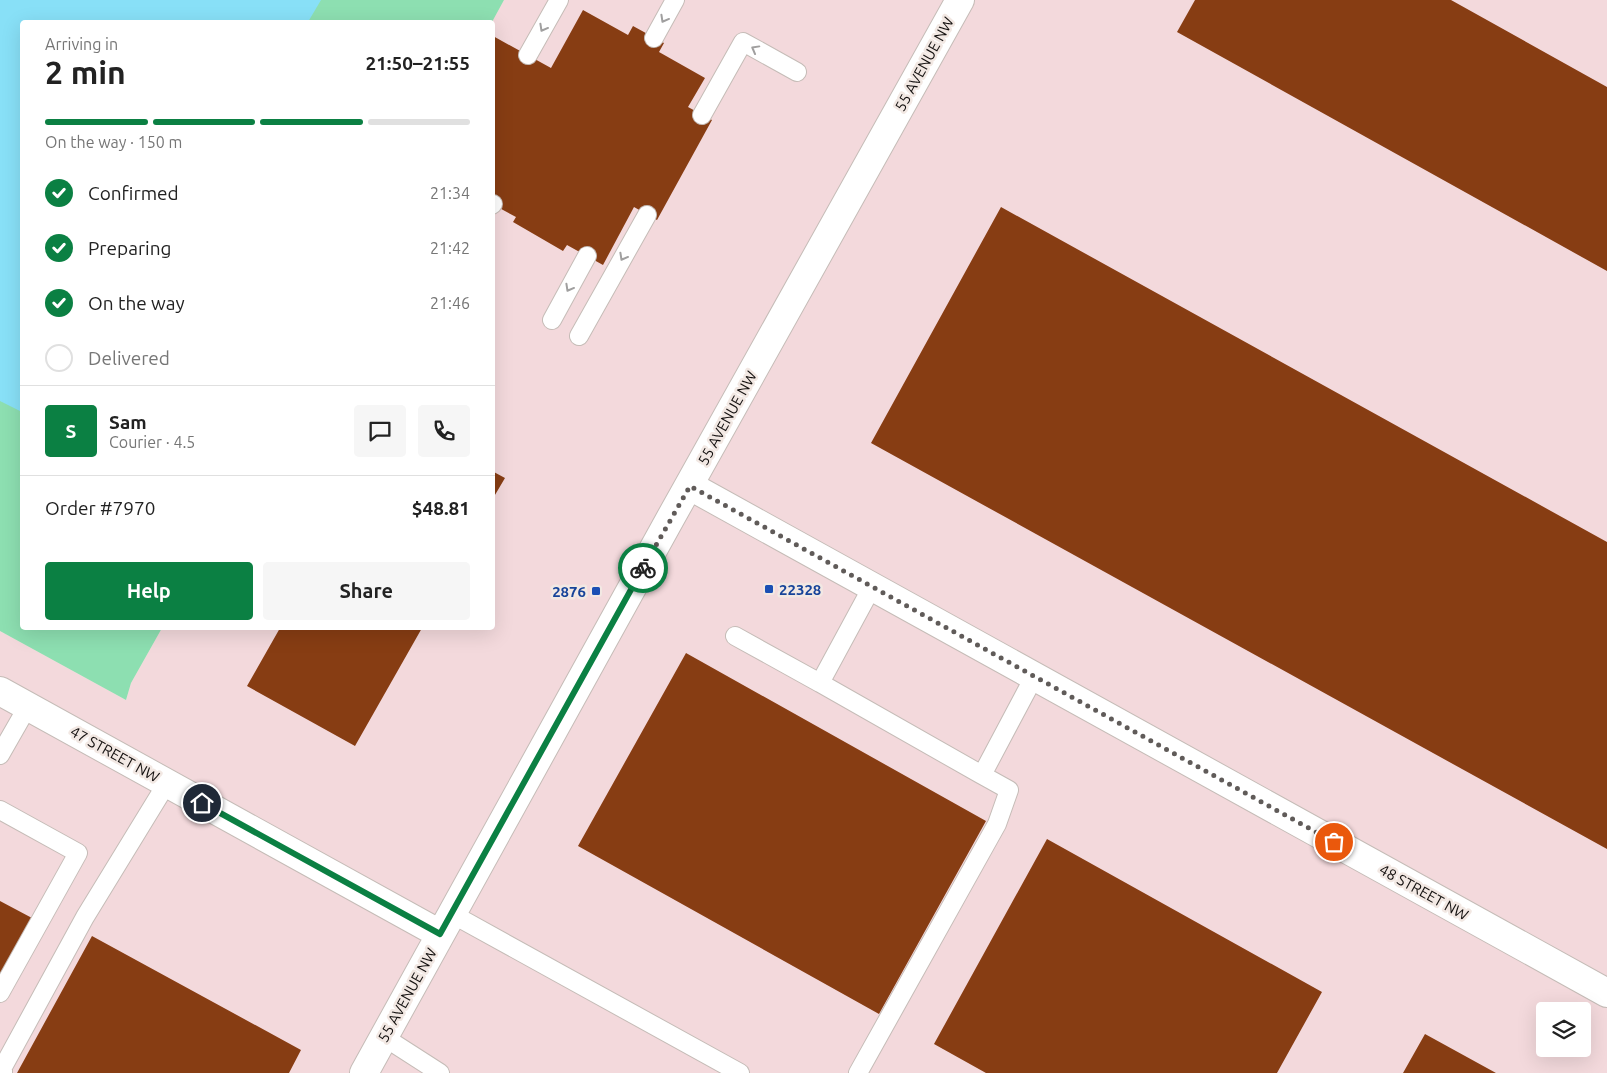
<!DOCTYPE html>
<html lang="en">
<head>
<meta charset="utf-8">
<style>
  :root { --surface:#fff; --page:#f6f6f6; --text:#222; --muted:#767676; --line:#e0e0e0; --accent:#0b8043 }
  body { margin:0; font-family:Ubuntu,sans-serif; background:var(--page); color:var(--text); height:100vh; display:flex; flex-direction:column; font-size:19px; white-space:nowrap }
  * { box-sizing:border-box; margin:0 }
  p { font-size:16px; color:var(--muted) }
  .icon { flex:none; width:28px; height:28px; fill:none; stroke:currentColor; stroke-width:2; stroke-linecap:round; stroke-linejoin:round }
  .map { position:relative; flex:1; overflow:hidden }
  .drawer { position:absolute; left:20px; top:20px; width:475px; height:610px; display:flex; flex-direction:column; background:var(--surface); border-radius:5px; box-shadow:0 5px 20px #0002 }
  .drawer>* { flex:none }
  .controls { position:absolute; left:1536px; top:1002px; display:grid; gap:10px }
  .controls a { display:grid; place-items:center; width:55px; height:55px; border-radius:5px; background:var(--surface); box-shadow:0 5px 20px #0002; font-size:25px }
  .pin { position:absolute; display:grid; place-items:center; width:42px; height:42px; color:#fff; margin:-21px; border:2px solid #fff; border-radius:50%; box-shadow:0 1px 5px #0007 }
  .courier { position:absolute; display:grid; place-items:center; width:50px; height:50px; margin:-25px; border:4px solid #0b8043; border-radius:50%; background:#fff; color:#222; box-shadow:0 1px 6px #0007 }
  .summary em { font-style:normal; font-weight:700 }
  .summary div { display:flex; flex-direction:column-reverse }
  .summary { display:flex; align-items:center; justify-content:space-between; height:85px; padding:0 25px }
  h1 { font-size:32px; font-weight:700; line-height:38px }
  .bar { display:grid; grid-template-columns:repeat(4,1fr); gap:8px 5px; align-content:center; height:60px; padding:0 25px }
  .bar i { height:6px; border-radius:4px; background:var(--line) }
  .bar .selected { background:var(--accent) }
  .bar p { grid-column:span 4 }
  .line { display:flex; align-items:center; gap:12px; padding:0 25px; border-top:1px solid var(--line) }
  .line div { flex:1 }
  .round { display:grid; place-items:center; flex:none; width:52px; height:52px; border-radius:5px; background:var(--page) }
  ol { padding:0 25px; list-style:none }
  li { display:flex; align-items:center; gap:15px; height:55px }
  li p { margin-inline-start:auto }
  li .icon { padding:5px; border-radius:50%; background:var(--accent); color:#fff; stroke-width:4 }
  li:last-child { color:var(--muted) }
  li i { width:28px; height:28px; border:2px solid var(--line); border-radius:50% }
  .action { display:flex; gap:10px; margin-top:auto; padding:10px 25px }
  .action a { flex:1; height:58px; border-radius:5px; background:var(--accent); color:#fff; font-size:20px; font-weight:700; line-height:58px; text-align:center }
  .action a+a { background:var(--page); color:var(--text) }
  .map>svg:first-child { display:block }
</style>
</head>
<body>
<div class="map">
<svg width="1607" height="1073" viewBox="0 0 1607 1073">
  <rect width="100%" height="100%" fill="#f2e8e3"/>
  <path fill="#f3d9dc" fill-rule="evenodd" d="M 504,0 L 1607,0 L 1607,1073 L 0,1073 L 0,631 L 126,700 L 131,683 L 162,628 L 492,628 L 492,22 ZM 1545,1011 L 1582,1011 L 1582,1049 L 1545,1049 Z"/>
  <path fill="#8ddfb1" d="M 0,0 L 504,0 L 492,22 L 22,22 L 22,628 L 162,628 L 131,683 L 126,700 L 0,631 Z"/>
  <path fill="#88e0f7" d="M 0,0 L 321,0 L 308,22 L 22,22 L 22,412 L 0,401 Z"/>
  <path fill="#873d13" d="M 1195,0 L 1451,0 L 1607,87 L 1607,271 L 1177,32 Z
    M 583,10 L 628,35 L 633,26 L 664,43 L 659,52 L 705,78 L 688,107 L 712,120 L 657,220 L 634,207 L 603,265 L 567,245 L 563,251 L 513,222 L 516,217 L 492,204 L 492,37 L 493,36 L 551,68 Z
    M 1001,207 L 1607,542 L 1607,849 L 871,443 Z
    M 492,471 L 505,478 L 492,500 Z
    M 280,628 L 422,628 L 355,746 L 247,686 Z
    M 686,653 L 986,821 L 879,1014 L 578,846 Z
    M 1047,839 L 1322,992 L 1277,1073 L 986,1073 L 934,1044 Z
    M 0,901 L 32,918 L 0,977 Z
    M 92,936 L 301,1050 L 289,1073 L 17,1073 Z
    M 1425,1034 L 1496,1073 L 1403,1073 Z"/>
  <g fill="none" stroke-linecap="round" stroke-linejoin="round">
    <defs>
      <path id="service" d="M 654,38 L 675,0
        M 528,55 L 559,0
        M 702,115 L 743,42 L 797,72
        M 492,205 L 493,204
        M 552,320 L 587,256
        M 579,336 L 647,215
        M 872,587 L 820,683 L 982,775 L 1034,677
        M 735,636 L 820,683
        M 0,755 L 28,706
        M 0,810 L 78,853 L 0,993
        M 452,914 L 740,1073
        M 384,1037 L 440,1073
        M 3,1073 L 3,1067 L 85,917 L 167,783
        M 858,1073 L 997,824 L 1009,790 L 982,775"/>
      <path id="minor" d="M 690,486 L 1607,993"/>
      <path id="tertiary" d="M 0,691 L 440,934
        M 364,1073 L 670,519 L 960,0"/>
    </defs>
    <use href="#service" stroke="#c5bcb7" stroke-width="20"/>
    <use href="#minor" stroke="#c5bcb7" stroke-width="30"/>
    <use href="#tertiary" stroke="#c5bcb7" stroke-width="30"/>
    <use href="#service" stroke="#fff" stroke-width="18"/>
    <use href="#minor" stroke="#fff" stroke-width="28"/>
    <use href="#tertiary" stroke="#fff" stroke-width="28"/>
  </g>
  <defs><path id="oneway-chevron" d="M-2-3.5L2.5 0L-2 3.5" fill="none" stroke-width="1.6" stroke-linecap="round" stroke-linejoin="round" transform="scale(1.25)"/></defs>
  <g stroke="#a09f9f">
    <use href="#oneway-chevron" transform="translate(664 19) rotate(119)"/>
    <use href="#oneway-chevron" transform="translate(543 28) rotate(119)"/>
    <use href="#oneway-chevron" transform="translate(755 49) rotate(-151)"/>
    <use href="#oneway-chevron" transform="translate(623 257) rotate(119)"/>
    <use href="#oneway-chevron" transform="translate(569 288) rotate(119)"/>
  </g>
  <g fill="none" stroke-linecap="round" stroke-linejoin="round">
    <path stroke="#605b59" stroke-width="5" stroke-dasharray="0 9" d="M 643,568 L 690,486 L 1334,842"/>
    <path stroke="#0b8043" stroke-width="6" d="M 202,803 L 440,934 L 643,568"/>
  </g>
  <g fill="#1a4fb4" stroke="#f2e8e3" stroke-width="2">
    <rect x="764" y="584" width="10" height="10" rx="2.5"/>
    <rect x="591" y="586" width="10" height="10" rx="2.5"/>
  </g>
  <g text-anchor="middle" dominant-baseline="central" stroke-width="5" stroke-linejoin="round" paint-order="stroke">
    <g font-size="15" fill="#120f0e" stroke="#f2e8e3">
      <text transform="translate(924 64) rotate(-61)">55 AVENUE NW</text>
      <text transform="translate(727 418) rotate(-61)">55 AVENUE NW</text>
      <text transform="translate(115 754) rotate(29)">47 STREET NW</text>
      <text transform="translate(1424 892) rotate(29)">48 STREET NW</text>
      <text transform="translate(407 995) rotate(-61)">55 AVENUE NW</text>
    </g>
    <g font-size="15" font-weight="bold" fill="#164399" stroke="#f2e8e3" text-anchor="start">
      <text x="779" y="589">22328</text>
      <text x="586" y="591" text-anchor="end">2876</text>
    </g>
  </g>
</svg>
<div class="controls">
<a><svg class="icon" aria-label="layers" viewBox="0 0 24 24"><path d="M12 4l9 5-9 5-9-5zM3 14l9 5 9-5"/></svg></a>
</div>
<div class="pin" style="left:1334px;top:842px;background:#ea580c"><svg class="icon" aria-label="bag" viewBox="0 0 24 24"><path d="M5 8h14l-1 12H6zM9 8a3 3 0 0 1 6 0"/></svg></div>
<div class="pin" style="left:202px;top:803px;background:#1f2937"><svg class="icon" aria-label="home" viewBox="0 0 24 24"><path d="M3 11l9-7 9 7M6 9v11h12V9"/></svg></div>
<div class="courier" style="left:643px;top:568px"><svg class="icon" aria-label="bike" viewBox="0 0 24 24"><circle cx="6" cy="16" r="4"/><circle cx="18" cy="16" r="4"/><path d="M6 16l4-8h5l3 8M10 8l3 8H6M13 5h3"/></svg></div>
<section class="drawer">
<div class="summary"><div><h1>2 min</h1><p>Arriving in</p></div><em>21:50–21:55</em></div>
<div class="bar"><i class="selected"></i><i class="selected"></i><i class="selected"></i><i></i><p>On the way · 150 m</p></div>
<ol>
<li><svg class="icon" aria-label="check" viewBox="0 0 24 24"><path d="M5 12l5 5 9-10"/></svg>Confirmed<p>21:34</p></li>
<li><svg class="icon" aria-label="check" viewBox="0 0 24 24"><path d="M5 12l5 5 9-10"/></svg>Preparing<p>21:42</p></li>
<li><svg class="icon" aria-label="check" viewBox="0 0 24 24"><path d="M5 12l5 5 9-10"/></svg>On the way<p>21:46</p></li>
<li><i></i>Delivered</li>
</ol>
<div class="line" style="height:90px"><b class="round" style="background:var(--accent);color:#fff">S</b><div><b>Sam</b><p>Courier · 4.5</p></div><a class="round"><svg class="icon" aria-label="chat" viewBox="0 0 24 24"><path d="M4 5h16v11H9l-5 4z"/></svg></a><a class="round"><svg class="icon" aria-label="phone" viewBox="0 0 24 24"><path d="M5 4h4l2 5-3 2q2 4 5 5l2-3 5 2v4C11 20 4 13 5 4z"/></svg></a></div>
<div class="line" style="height:65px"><div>Order #7970</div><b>$48.81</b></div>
<div class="action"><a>Help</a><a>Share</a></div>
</section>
</div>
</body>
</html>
